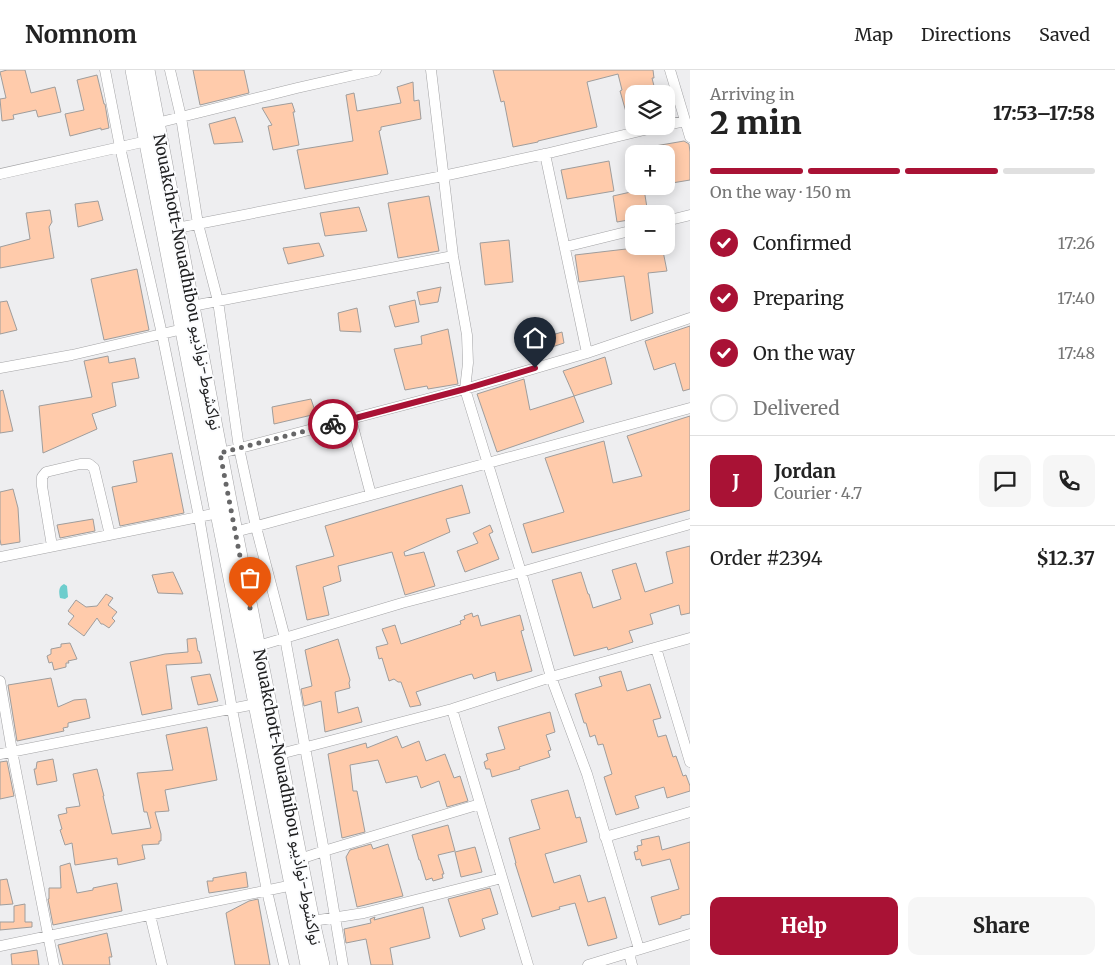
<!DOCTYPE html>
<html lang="en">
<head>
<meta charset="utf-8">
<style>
  :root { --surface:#fff; --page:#f6f6f6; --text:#222; --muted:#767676; --line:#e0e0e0; --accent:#a91235 }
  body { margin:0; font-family:Merriweather,"Noto Sans Arabic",serif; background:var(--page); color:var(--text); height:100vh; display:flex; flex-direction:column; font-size:19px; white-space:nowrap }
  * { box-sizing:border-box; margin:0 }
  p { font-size:16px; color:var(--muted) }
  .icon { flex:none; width:28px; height:28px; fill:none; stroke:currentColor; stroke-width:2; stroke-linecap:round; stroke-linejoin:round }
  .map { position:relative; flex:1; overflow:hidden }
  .sheet { display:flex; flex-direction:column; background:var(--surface); width:425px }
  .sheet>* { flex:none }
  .tools { position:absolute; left:625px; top:15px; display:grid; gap:10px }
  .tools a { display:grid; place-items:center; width:50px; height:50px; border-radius:10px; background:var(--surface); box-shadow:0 2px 12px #0003; font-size:25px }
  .pin { position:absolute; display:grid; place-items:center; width:42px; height:42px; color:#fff; margin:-51px -21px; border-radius:50% 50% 50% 0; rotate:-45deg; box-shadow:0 0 5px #0007 }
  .pin .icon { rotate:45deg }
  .courier { position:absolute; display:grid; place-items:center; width:50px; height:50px; margin:-25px; border:4px solid #a91235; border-radius:50%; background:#fff; color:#222; box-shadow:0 1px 6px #0007 }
  .summary em { font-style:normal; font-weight:800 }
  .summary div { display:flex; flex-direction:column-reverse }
  .summary { display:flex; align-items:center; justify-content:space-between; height:85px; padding:0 20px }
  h1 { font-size:32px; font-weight:800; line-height:38px }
  .bar { display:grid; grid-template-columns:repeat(4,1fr); gap:8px 5px; align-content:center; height:60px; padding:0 20px }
  .bar i { height:6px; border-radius:4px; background:var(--line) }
  .bar .selected { background:var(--accent) }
  .bar p { grid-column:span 4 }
  .line { display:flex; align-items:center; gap:12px; padding:0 20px; border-top:1px solid var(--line) }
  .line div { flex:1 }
  .round { display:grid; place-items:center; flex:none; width:52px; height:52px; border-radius:10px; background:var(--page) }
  ol { padding:0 20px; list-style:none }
  li { display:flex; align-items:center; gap:15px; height:55px }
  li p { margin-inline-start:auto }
  li .icon { padding:5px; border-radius:50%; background:var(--accent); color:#fff; stroke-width:4 }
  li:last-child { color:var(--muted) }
  li i { width:28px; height:28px; border:2px solid var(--line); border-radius:50% }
  .cta { display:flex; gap:10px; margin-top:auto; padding:10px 20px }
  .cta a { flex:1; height:58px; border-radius:10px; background:var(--accent); color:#fff; font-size:20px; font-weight:800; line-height:58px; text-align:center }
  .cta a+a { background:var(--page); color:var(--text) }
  header { display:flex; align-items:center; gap:30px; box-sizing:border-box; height:70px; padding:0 25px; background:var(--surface); border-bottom:1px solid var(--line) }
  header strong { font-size:24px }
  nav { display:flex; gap:28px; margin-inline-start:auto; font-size:18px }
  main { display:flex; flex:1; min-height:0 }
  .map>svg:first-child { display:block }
</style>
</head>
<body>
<header>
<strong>Nomnom</strong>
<nav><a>Map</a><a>Directions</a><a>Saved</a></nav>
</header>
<main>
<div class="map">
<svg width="690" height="895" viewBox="0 0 690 895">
  <rect width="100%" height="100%" fill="#eeeef0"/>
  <path fill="#6dcdcd" d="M 64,514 L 67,516 L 68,527 L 65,529 L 60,528 C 59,522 58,517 64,514 Z"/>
  <path fill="#ffcbab" stroke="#9f9d9c" d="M 7,0 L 25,0 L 31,23 L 55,17 L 61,42 L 38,47 L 36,40 L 13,45 L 14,49 L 2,51 L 0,29 L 6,28 L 0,2 Z
    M 193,0 L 244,0 L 249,23 L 200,35 Z
    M 493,0 L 653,0 L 654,8 L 652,8 L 656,24 L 634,24 L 634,48 L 628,49 L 620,21 L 622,20 L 618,4 L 587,12 L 597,57 L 538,71 L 538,72 L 513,77 L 504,31 L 501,32 Z
    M 97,5 L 104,34 L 105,34 L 109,58 L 101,60 L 101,58 L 70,66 L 65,44 L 84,40 L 77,10 Z
    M 413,12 L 414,31 L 419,30 L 421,49 L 381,57 L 381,60 L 379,61 L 388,104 L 305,119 L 297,80 L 353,71 L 346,25 L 354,23 L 357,41 L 401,33 L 397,17 Z
    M 292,33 L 295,42 L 293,42 L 299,75 L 273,80 L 268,56 L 272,55 L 262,38 Z
    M 235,47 L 243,72 L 214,74 L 209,54 Z
    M 684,71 L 689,74 L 690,82 L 690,110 L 666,114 L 666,84 L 633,84 L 632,80 Z
    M 609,91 L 614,121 L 567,129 L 561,100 Z
    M 644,119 L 648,144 L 634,144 L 634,149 L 617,152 L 613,126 Z
    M 429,126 L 439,181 L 398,188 L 388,133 Z
    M 98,131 L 103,150 L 78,157 L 75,134 Z
    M 359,137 L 367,161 L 325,166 L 320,143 Z
    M 50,140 L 52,152 L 49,157 L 54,188 L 0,198 L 0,177 L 30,169 L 26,143 Z
    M 509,170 L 513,212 L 485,215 L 480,173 Z
    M 319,173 L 324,186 L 288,194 L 283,178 Z
    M 643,176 L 662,176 L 667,201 L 648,203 L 653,243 L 631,251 L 624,206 L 579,212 L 575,185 L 643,177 Z
    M 137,199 L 149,260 L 104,270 L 91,209 Z
    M 441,217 L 438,232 L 420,235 L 417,222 Z
    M 415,230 L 419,252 L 395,257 L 389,236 Z
    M 7,231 L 17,260 L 0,264 L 0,232 Z
    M 357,238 L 361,262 L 340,261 L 338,243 Z
    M 690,256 L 690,319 L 683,321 L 675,293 L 654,300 L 645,271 Z
    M 448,259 L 458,314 L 428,319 L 427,316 L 405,320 L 394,279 L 422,274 L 421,266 Z
    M 562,262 L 564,273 L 552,277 L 549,266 Z
    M 545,269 L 546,273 L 524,286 L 520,278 Z
    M 108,286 L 109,293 L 135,288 L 139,308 L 112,313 L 116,336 L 92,344 L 97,359 L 43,383 L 39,336 L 92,327 L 84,291 Z
    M 605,287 L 612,314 L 574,326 L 563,301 Z
    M 524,309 L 530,340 L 574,326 L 584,352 L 497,382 L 477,324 Z
    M 3,320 L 13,361 L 0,363 L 0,321 Z
    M 311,329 L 316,344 L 274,354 L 272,337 Z
    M 690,346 L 690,440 L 532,483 L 523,454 L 564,442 L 545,388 L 604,371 L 613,413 L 642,406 L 627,366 Z
    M 172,383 L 184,443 L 120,456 L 112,417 L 137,412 L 133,391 Z
    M 462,415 L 470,443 L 446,449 L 450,462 L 404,482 L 405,486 L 424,482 L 435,516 L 405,525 L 392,482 L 338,496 L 341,511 L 323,517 L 329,545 L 307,550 L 296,496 L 334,486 L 325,456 Z
    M 13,419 L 18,438 L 20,472 L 1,475 L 0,469 L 0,422 Z
    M 93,449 L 95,461 L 60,468 L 57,455 Z
    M 490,455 L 493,462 L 489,464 L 499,489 L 465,502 L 457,481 L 478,473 L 473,463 Z
    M 690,476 L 690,543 L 681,545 L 679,535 L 650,544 L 653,554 L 629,561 L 633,572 L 608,580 L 607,577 L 574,586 L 552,510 L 581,502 L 588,524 L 589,524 L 593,538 L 621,529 L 612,500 L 636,493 L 645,522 L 673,513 L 666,482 Z
    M 173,502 L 183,524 L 158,523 L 152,505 Z
    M 106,524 L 113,528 L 108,535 L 117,542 L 112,548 L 115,551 L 109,558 L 103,554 L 101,554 L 97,548 L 84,566 L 68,554 L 74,546 L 68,541 L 76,530 L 86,537 L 97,536 Z
    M 472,543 L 473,547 L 478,545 L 481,556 L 520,545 L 524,560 L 521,561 L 532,601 L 497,611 L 495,602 L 474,609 L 472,604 L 468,605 L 416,622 L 421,635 L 410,637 L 401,612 L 398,612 L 394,609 L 389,611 L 382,588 L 379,589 L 376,577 L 388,574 L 382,559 L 395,555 L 401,574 L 461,554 L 460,551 L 465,549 L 464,546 Z
    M 196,568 L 198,581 L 199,581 L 202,593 L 166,595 L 172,639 L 142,645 L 130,592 L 165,584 L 188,582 L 187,569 Z
    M 338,569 L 350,610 L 349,613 L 350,618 L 335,622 L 338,643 L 358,637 L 362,652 L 325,662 L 321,631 L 304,636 L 301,619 L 312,616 L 305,580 Z
    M 70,573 L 77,589 L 68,591 L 69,593 L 66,593 L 66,597 L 54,600 L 52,592 L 49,593 L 47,586 L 51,584 L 51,579 L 61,577 L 61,574 Z
    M 621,601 L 627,621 L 650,614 L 661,648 L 653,650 L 658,667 L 666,665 L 673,687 L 676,686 L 683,706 L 686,705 L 690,716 L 690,721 L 667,728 L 664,717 L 635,726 L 639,738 L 616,745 L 604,707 L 612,704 L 603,674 L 598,675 L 595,665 L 590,667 L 586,653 L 584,653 L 575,624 L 602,616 L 599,607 Z
    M 210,604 L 218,631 L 198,635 L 191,607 Z
    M 51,608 L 58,637 L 74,630 L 86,629 L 90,648 L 68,653 L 68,657 L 63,658 L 64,661 L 17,671 L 8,615 Z
    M 550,642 L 555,662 L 546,665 L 551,680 L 548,681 L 550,687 L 519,697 L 520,699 L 492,707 L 490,699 L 486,699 L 485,696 L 484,692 L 488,690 L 486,684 L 505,679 L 498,657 Z
    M 207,657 L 217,710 L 165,720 L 169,741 L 155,742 L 161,764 L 161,771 L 159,771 L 159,774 L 142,775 L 145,789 L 118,795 L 117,788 L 75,795 L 72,773 L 65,775 L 60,760 L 62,759 L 58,745 L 67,743 L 66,738 L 80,736 L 73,704 L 97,699 L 104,726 L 103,726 L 112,764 L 151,758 L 147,742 L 144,742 L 137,703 L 173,700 L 166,665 Z
    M 397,666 L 402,678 L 419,671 L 426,691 L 445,684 L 454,708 L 460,706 L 468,731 L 447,737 L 439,711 L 421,718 L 417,706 L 386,713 L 378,690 L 350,695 L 353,721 L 357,721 L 365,762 L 342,768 L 328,684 L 366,673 L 367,678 Z
    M 53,689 L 57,711 L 37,715 L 34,699 L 36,699 L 37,692 Z
    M 7,691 L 14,726 L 0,729 L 0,692 Z
    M 568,720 L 576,748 L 580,747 L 587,772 L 545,784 L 554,813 L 580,805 L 588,832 L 605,827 L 617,868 L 588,876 L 575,833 L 559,837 L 560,839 L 532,847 L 515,793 L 516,793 L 509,768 L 540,759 L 531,730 Z
    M 448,755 L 455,781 L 438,785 L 444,804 L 442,804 L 443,808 L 433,811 L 432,808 L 426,810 L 420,790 L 419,790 L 412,765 Z
    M 659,766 L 662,780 L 690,772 L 690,844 L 681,846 L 681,848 L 659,855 L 651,827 L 679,819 L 670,789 L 642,796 L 640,789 L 636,790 L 634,782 L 638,781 L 637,776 L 642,775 L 641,770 Z
    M 371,774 L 373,779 L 388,774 L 403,826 L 357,837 L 346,787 L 350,780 Z
    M 475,777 L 482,802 L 461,807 L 455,782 Z
    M 70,793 L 77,823 L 93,820 L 93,818 L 117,813 L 122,841 L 53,855 L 48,829 L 49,829 L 49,818 L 61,818 L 60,796 Z
    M 246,802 L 248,817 L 209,823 L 207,811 L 213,811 L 213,808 Z
    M 7,809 L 13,834 L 0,835 L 0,810 Z
    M 490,818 L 498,844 L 482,849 L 485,859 L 460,867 L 448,829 Z
    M 258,829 L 270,895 L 235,895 L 226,843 L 249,831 Z
    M 25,834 L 25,852 L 32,852 L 32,857 L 0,860 L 0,852 L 14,852 L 14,836 Z
    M 423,837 L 430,868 L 390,878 L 393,895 L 371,895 L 366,869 L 346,873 L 344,859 L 371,853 L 370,849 L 375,847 L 374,850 Z
    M 107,863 L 112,887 L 109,887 L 110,895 L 63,895 L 58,875 Z
    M 37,880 L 39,895 L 12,895 L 11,884 Z"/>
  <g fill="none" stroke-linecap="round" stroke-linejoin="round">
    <defs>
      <path id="minor" d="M 105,0 L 120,77 L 162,264 L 199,447 L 232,639 L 267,821 L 284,895
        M 170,0 L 181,47 L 198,154 L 218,231 L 239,378 L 256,457 L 285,568 L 324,781 L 343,895
        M 431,0 L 453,186 L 467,265 L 468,293 L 465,319 L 521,502 L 551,607 L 587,704 L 639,879
        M 670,0 L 690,67
        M 157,53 L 297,18 L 376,0
        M 666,55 L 685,51
        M 545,84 L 587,283
        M 0,104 L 147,71
        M 666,151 L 690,145
        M 177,158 L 443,106 L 545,84 L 661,56
        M 565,177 L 634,160
        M 192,236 L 453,186
        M 0,298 L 72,285 L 183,259
        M 351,349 L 371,425
        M 221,383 L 465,319 L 587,283 L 690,248
        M 235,462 L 690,338
        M 52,476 L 42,416 L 42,407 L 46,402 L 80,394 L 89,394 L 94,398 L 110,465
        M 0,487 L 218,443
        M 258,576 L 402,533 L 521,502 L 690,454
        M 656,578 L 690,692
        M 0,611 L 12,681 L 54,895
        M 452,639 L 528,895
        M 0,684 L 256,634
        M 280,684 L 452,639 L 551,607 L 690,568
        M 605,767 L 690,742
        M 300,789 L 324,781 L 480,734
        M 150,845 L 162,895
        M 306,852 L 364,843 L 502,808
        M 0,876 L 293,815
        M 629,883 L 632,895
        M 588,895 L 690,864"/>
      <path id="highway" d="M 133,0 L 218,443 L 308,895
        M 147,0 L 235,462 L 312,851 L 322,895"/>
    </defs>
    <use href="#minor" stroke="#a4a4a6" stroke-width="11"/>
    <use href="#highway" stroke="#a4a4a6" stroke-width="16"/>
    <use href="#minor" stroke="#fff" stroke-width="10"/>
    <use href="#highway" stroke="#fff" stroke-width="15"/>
  </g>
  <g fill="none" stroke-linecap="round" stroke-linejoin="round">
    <path stroke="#676768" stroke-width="5" stroke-dasharray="0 9" d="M 250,538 L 220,383 L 333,354"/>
    <path stroke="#a91235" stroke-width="6" d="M 333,354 L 465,319 L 535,298"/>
  </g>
  <g text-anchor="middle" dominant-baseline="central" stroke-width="4" stroke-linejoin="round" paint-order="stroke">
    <g font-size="16" fill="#1e1e1f" stroke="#fbfcfe">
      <text transform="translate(188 212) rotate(79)">Nouakchott-Nouadhibou نواكشوط-نواذيبو</text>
      <text transform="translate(288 727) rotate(79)">Nouakchott-Nouadhibou نواكشوط-نواذيبو</text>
    </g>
  </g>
</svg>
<div class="tools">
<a><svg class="icon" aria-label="layers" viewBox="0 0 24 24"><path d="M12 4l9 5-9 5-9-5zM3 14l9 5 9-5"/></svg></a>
<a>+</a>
<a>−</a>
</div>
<div class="pin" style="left:250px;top:538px;background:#ea580c"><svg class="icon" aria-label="bag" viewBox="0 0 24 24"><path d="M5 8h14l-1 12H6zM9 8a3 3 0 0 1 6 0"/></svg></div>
<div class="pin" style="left:535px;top:298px;background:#1f2937"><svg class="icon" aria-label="home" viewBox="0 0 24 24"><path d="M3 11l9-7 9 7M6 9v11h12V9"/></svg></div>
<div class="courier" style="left:333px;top:354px"><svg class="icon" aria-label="bike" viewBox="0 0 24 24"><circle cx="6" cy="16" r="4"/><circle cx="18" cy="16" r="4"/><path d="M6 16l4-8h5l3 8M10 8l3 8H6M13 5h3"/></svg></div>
</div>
<section class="sheet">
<div class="summary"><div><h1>2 min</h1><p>Arriving in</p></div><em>17:53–17:58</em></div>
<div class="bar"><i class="selected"></i><i class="selected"></i><i class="selected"></i><i></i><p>On the way · 150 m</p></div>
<ol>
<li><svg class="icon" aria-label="check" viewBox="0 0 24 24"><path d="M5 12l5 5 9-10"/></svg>Confirmed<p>17:26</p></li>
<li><svg class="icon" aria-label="check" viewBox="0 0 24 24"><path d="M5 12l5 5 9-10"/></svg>Preparing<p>17:40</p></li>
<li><svg class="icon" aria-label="check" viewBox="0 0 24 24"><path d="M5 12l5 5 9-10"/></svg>On the way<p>17:48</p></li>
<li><i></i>Delivered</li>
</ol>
<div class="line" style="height:90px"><b class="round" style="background:var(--accent);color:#fff">J</b><div><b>Jordan</b><p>Courier · 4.7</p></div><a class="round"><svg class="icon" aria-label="chat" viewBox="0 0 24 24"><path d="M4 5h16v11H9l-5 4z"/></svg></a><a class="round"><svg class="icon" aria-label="phone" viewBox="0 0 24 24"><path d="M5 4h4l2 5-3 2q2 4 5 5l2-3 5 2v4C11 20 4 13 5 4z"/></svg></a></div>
<div class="line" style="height:65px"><div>Order #2394</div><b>$12.37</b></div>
<div class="cta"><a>Help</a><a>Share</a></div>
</section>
</main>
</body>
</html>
